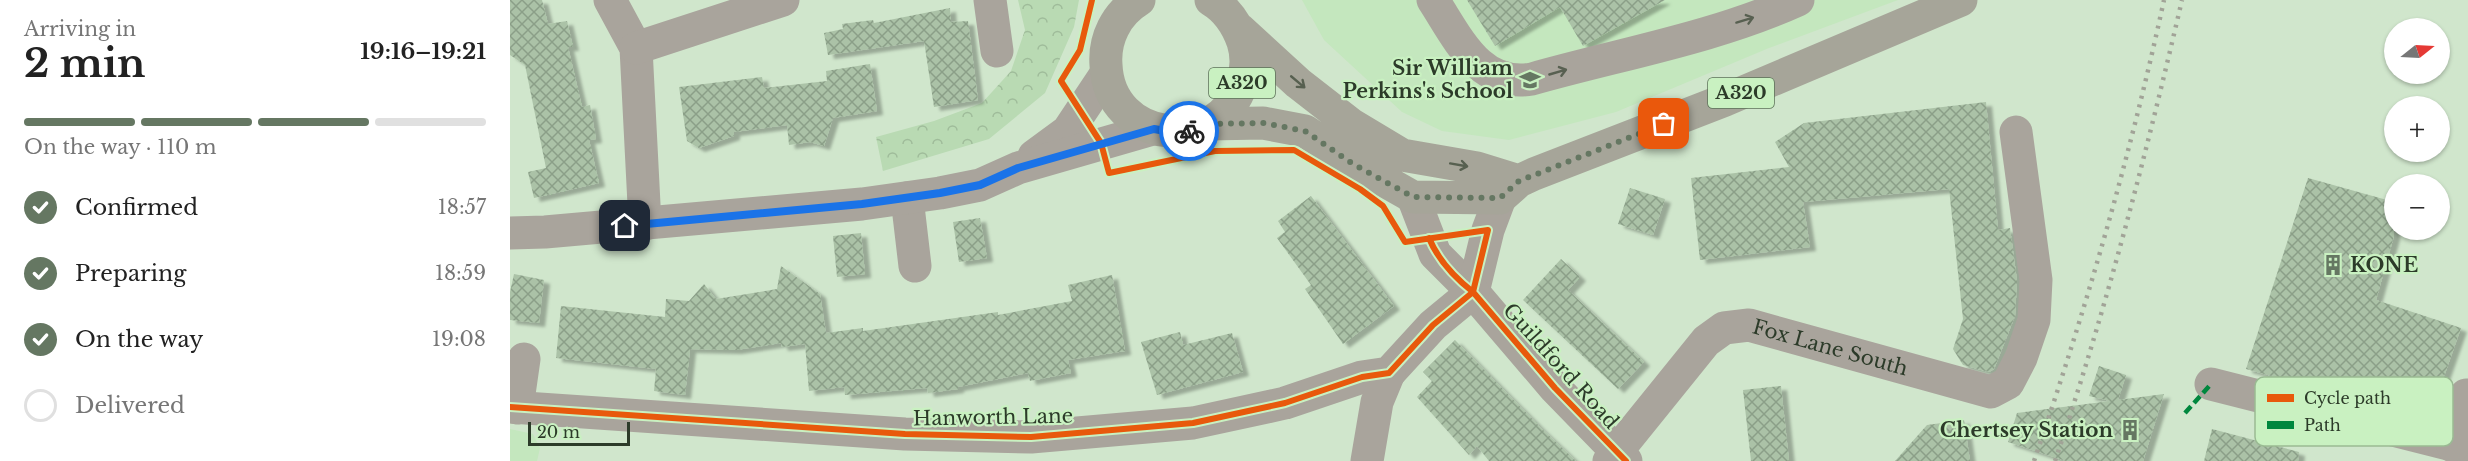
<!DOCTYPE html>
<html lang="en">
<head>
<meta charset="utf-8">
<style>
  :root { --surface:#fff; --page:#f6f6f6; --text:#222; --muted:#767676; --line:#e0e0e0; --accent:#657762 }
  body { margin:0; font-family:"Libre Baskerville",serif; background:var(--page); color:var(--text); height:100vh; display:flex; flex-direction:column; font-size:22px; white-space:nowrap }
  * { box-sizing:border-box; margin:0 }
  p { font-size:20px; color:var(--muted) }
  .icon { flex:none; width:33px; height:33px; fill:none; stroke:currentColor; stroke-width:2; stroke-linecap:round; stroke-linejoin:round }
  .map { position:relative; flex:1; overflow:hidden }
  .details { display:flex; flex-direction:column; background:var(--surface); width:510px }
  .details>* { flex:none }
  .needle { width:39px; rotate:72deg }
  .tools { position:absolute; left:1874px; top:18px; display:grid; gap:12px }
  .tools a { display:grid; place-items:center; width:66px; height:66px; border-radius:50%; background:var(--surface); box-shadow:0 2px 4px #0004; font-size:30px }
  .scale { position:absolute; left:18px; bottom:15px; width:102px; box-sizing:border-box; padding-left:6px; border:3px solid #2c3b29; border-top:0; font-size:16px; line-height:21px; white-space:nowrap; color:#2c3b29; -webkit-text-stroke:4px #c9f1c1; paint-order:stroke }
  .pin { position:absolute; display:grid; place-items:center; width:51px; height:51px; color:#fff; margin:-26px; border-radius:12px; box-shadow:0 3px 9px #0006 }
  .courier { position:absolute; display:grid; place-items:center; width:60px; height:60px; margin:-30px; border:4px solid #1a73e8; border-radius:50%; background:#fff; color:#222; box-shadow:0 2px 8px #0007 }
  .overview em { font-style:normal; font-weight:700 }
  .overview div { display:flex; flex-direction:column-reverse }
  .overview { display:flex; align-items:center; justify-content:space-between; height:102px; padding:0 24px }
  h1 { font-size:39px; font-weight:700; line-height:45px }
  .bar { display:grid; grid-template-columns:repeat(4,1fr); gap:9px 6px; align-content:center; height:72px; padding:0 24px }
  .bar i { height:8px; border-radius:4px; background:var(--line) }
  .bar .current { background:var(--accent) }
  .bar p { grid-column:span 4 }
  ol { padding:0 24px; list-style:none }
  li { display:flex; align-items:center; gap:18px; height:66px }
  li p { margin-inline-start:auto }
  li .icon { padding:6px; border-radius:50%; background:var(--accent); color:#fff; stroke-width:4 }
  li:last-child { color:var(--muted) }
  li i { width:33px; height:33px; border:3px solid var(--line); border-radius:50% }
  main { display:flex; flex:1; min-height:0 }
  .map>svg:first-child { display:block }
</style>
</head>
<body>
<main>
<section class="details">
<div class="overview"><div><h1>2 min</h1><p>Arriving in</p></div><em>19:16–19:21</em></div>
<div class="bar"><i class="current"></i><i class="current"></i><i class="current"></i><i></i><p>On the way · 110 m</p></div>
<ol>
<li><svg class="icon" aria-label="check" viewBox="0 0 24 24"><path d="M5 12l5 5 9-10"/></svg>Confirmed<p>18:57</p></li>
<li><svg class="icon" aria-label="check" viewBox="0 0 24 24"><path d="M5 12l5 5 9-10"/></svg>Preparing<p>18:59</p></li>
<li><svg class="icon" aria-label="check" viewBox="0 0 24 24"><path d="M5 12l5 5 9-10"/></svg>On the way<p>19:08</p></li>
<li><i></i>Delivered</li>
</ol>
</section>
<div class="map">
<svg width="1958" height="461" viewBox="0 0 1958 461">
  <defs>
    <pattern id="forest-crowns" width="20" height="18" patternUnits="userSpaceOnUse" patternTransform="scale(1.5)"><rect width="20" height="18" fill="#b9dab3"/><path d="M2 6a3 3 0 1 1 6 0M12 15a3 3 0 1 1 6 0" fill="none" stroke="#9fbc9a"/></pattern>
    <pattern id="building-cross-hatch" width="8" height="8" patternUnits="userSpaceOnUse" patternTransform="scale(1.5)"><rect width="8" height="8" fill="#abc2a7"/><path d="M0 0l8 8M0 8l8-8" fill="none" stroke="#8b9f88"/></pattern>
    <filter id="shadow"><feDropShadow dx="6" dy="4" stdDeviation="1.5" flood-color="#0004"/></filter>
  </defs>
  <rect width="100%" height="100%" fill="#d0e6cc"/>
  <path fill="#c4e7be" d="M 792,0 L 1388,0 L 1259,48 L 1106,112 L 999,140 L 932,131 L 892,112 L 814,40 Z
    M 0,429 L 23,434 L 30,448 L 27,461 L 0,461 Z"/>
  <path fill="url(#forest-crowns)" d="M 508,0 L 569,0 L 564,27 L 535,93 L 479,139 L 373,171 L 366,137 L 424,121 L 472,103 L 501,71 L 515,30 Z"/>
  <path fill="url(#building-cross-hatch)" filter="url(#shadow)" d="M 0,0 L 32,0 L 38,24 L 57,21 L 63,47 L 58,47 L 72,107 L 80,105 L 86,139 L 79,140 L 89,183 L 24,198 L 18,172 L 36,168 L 15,65 L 0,55 Z
    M 957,0 L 1155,0 L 1073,46 L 1050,7 L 985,46 Z
    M 440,8 L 441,22 L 458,21 L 468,100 L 424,107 L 414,41 L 318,55 L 314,33 L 333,29 L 332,24 L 363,20 L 364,23 Z
    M 360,64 L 367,111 L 323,118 L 314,146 L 300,142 L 279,145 L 277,125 L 224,132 L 224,136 L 189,148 L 177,141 L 169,87 L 252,77 L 254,88 L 317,81 L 316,71 Z
    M 1476,102 L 1488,230 L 1500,228 L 1507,281 L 1505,316 L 1484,369 L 1479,372 L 1453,365 L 1443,349 L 1453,319 L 1439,189 L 1293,202 L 1300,247 L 1190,260 L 1181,178 L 1279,167 L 1265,142 L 1294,123 Z
    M 1798,178 L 1884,202 L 1884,236 L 1866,300 L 1951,328 L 1919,419 L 1736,369 Z
    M 1120,188 L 1155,199 L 1143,235 L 1108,224 Z
    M 801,196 L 884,306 L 833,344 L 795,289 L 801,285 L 767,238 L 775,232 L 768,221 Z
    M 470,218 L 477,258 L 449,262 L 443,222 Z
    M 351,233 L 355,274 L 327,277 L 323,236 Z
    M 1051,259 L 1070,277 L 1058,290 L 1134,362 L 1108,389 L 1013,300 Z
    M 271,266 L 310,294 L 316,333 L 353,328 L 353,331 L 488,312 L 488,315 L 562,301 L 558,285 L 602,275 L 615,351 L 558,360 L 561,373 L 520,381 L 518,373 L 448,387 L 448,389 L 418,393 L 417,388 L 335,395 L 334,387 L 299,391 L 295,344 L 272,347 L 271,343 L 226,350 L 180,349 L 175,395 L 144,391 L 146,369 L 46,358 L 51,306 L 155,317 L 156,299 L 179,301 L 194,284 L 206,299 L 267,289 Z
    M 4,274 L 34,280 L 29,323 L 0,320 L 0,292 Z
    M 670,332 L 673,345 L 722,333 L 733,372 L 647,395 L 631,342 Z
    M 945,340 L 1032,429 L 1066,461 L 979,461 L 967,446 L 959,455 L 907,397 L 922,381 L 913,372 Z
    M 1589,366 L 1616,375 L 1608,400 L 1654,394 L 1633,461 L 1556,461 L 1498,442 L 1507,413 L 1600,401 L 1579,396 Z
    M 1271,386 L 1279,461 L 1241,461 L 1233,390 Z
    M 1454,420 L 1460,461 L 1385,461 L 1417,425 Z
    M 1702,429 L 1789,452 L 1788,461 L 1694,461 Z"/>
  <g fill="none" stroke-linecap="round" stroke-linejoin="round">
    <g stroke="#a9a49c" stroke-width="33">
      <path d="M 100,0 L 126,48 L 135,224"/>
      <path d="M 480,0 L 487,51"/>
      <path d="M 923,0 C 948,38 969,88 1022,79 C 1110,54 1204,38 1288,0"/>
      <path d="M 126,48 L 273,0"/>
      <path d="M 524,156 L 558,131 L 596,74"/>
      <path d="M 903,197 L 925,254 L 963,292 L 1045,388 L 1116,461"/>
      <path d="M 397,198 L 405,266"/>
      <path d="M 0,233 L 35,232 L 352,204 L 430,193 L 470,185 L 508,168 L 643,129"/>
      <path d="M 963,292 L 978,230 L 990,198"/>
      <path d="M 1701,384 L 1958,449"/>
      <path d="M 0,407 L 395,434 L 521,437 L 683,423 L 775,403 L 852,377 L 879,373 L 923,325 L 963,292"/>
      <path d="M 7,408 L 14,359"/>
      <path d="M 1943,446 L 1956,395"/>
      <path d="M 857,461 L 867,402 L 879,373"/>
      <path id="s1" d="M 1099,461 L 1196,341 L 1214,328 L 1239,325 L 1481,392 L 1498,383 L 1511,358 L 1524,320 L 1526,280 L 1506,132"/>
    </g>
    <path stroke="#a6a599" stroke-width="33" d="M 629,0 C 606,14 594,39 596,65 C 599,143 708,156 732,83 C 737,70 737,55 733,42 C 727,25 718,10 701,0
      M 729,29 L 788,83 L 842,125 L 892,155 L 967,168 L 1009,181
      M 698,124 L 753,123 L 795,131 L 843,163 L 903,197 L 990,198 L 1009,181 L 1024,174 L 1215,100 L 1451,0"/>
    <path stroke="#a1a397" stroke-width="4.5" stroke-dasharray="3 6" stroke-linecap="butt" d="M 1524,461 C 1576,309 1620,157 1654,0
      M 1545,461 C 1596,310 1636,155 1672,0"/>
    <path stroke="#00873e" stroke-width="4.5" stroke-dasharray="9 4.5" stroke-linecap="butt" d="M 1675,413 L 1701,384"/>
    <defs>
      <path id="cycleway" d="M 582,0 L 570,50 L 551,81 L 591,143 L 599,173 L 705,151 L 784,150 L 850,189 L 873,206 L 895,242 L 978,230 L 963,292
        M 919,238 C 928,260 944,277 963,292 L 1045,388 L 1116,461
        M 0,407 L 395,434 L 521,437 L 683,423 L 775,403 L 852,377 L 879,373 L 923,325 L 963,292"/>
    </defs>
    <use href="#cycleway" stroke="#c9f1c1" stroke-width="10"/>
    <use href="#cycleway" stroke="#e8590c" stroke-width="6"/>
  </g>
  <defs><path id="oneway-shaft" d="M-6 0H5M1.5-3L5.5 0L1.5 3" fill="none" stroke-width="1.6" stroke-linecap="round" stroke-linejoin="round" transform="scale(1.5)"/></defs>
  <g stroke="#586051">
    <use href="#oneway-shaft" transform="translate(1235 20) rotate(-17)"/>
    <use href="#oneway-shaft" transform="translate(1048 72) rotate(-16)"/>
  </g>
  <g stroke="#576050">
    <use href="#oneway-shaft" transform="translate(788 82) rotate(40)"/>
    <use href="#oneway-shaft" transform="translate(949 165) rotate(10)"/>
  </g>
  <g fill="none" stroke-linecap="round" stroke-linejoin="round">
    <path stroke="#657762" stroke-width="6" stroke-dasharray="0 10.8" d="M 679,131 L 698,124 L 753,123 L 795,131 L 843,164 L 903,197 L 990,198 L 1009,181 L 1154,124"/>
    <path stroke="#1a73e8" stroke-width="8" d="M 115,226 L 352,204 L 430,193 L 470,185 L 508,168 L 644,129 L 661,132 L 679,131"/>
  </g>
  <defs>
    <symbol id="school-bare" viewBox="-9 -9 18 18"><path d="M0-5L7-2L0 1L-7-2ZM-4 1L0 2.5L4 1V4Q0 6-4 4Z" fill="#657762" stroke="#c9f1c1" stroke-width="2.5" paint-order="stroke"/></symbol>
    <symbol id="building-bare" viewBox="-9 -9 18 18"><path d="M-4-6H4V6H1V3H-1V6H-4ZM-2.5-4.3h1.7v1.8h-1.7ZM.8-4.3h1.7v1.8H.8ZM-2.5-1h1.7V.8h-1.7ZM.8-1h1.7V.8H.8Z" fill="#657762" stroke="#c9f1c1" stroke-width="2.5" paint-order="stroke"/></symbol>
  </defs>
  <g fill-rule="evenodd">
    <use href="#school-bare" x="1005" y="65" width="30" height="30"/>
    <use href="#building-bare" x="1808" y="250" width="30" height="30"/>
    <use href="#building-bare" x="1605" y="415" width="30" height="30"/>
  </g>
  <g text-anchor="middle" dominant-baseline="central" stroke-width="4.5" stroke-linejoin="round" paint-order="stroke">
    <g fill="#c9f1c1" stroke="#5b7257" stroke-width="1.5">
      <rect x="699" y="68" width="66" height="30" rx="4.5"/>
      <rect x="1198" y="78" width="66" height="30" rx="4.5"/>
    </g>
    <g font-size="18" font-weight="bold" fill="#2c3b29">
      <text x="732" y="83">A320</text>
      <text x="1231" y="93">A320</text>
    </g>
    <g font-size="20" font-weight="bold" fill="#2c3b29" stroke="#c9f1c1" text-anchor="end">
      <text x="1003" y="68">Sir William<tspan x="1003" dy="23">Perkins's School</tspan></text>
      <text x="1840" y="265" text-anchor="start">KONE</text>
      <text x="1603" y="430">Chertsey Station</text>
    </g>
    <g font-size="20" fill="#2c3b29" stroke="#c9f1c1">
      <text stroke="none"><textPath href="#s1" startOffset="286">Fox Lane South</textPath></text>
      <text transform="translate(1051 366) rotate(48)">Guildford Road</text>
      <text transform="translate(483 417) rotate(-1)">Hanworth Lane</text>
    </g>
  </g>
  <rect x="1745" y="377" width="198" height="69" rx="9" fill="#c9f1c1" stroke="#9aba93" stroke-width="1.5"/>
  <rect x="1757" y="394" width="27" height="8" fill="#e8590c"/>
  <rect x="1757" y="421" width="27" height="8" fill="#00873e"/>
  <g font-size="16" fill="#2c3b29">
    <text x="1794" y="404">Cycle path</text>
    <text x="1794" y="431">Path</text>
  </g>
</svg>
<div class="tools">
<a><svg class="needle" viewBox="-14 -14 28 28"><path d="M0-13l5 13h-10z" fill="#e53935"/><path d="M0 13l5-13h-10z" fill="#767676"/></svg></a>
<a>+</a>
<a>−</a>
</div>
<div class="scale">20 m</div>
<div class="pin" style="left:1154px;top:124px;background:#ea580c"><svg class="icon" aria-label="bag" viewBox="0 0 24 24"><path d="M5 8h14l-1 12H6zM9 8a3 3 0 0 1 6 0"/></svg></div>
<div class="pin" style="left:115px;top:226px;background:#1f2937"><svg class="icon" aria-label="home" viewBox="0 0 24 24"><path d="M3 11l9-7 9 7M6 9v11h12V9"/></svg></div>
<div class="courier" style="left:679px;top:131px"><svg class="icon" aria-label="bike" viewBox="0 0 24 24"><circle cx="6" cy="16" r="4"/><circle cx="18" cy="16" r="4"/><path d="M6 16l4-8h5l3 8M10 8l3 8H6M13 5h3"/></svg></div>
</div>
</main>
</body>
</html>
